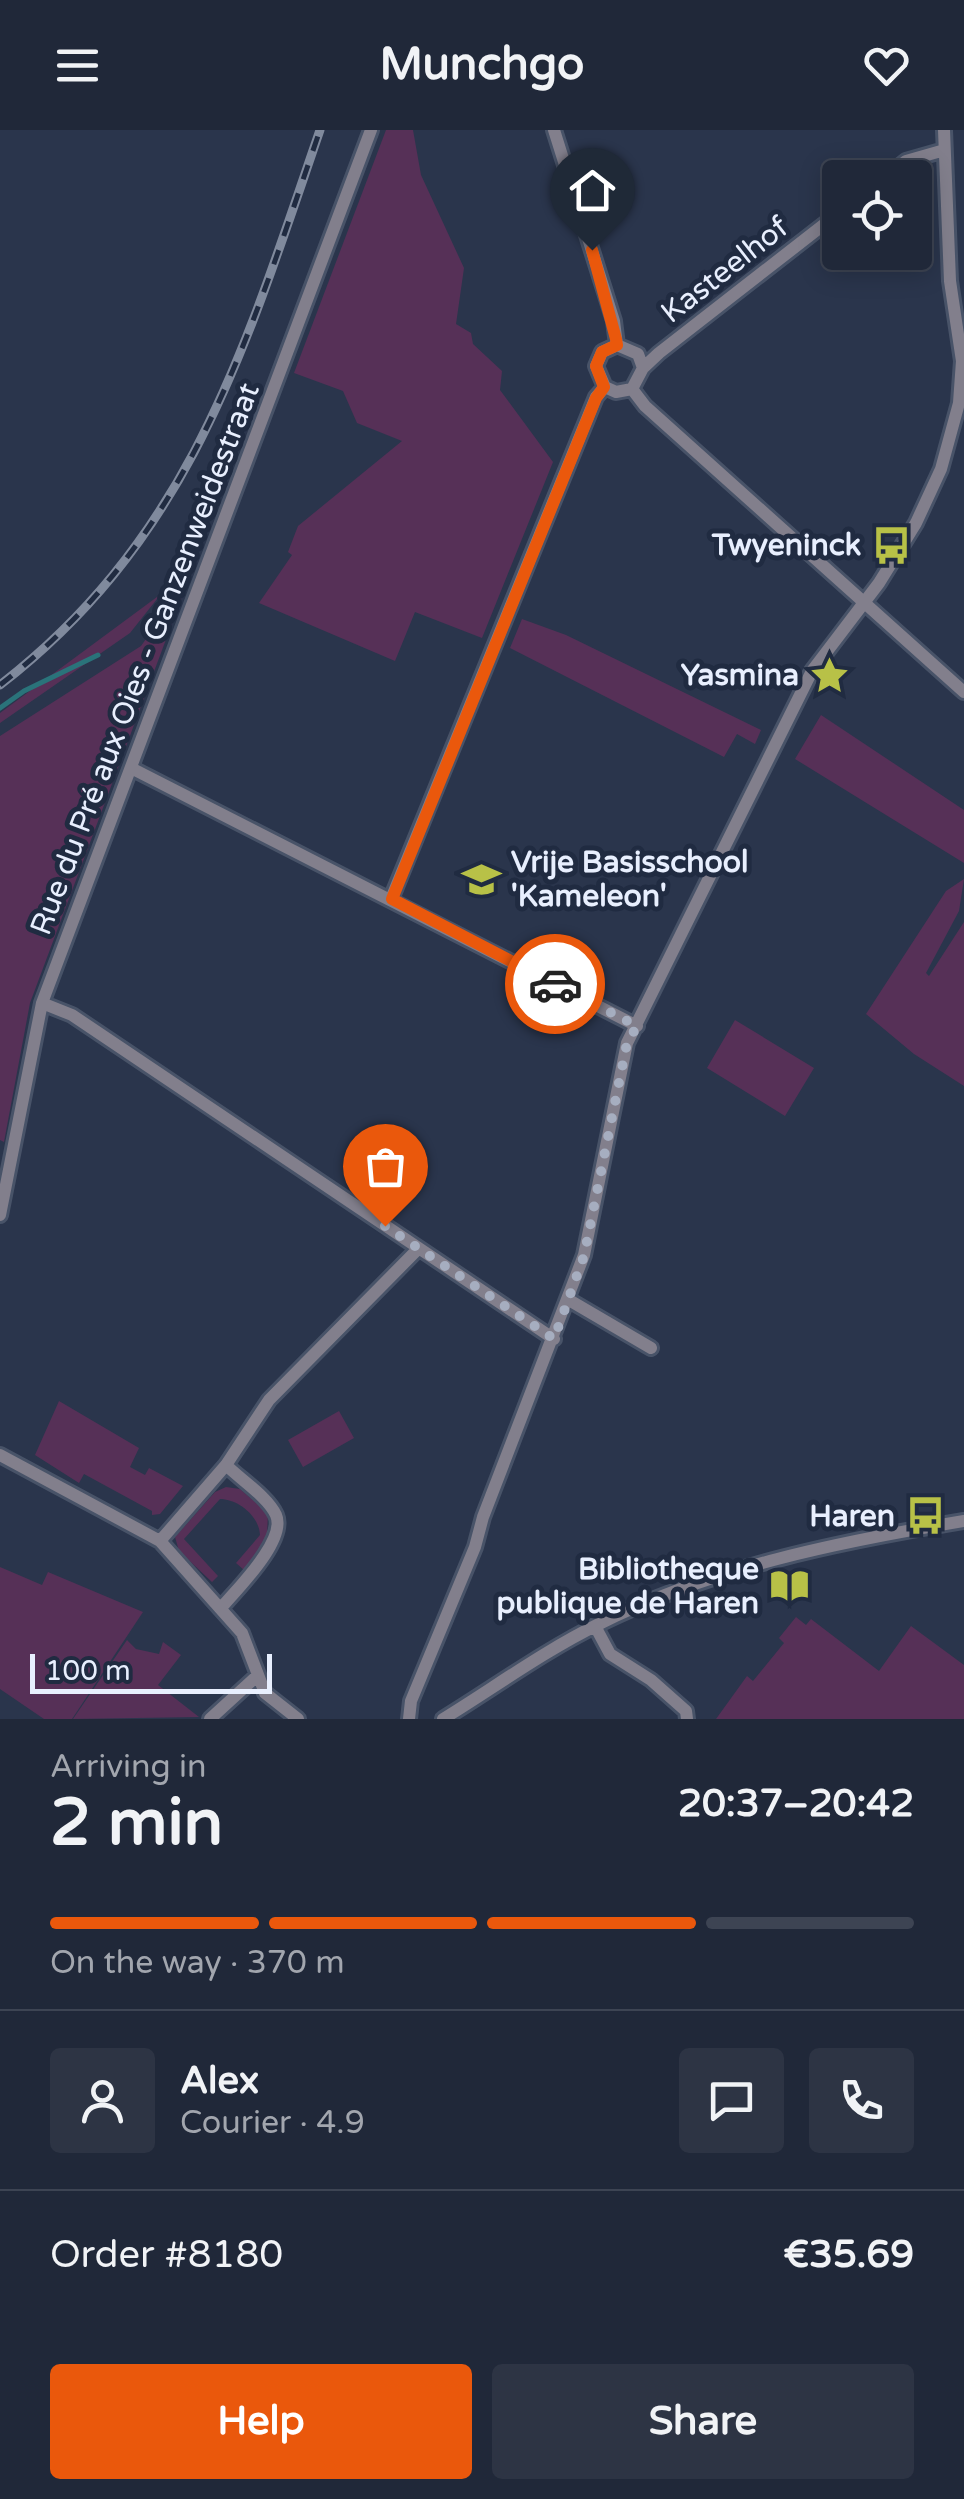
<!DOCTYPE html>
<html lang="en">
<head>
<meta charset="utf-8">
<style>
  :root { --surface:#202839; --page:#2d3444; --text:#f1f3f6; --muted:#a2a6ae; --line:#3d4453; --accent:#ea580c }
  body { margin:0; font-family:"Varela Round",sans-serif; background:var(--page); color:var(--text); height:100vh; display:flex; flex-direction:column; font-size:38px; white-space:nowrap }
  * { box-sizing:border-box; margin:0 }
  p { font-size:32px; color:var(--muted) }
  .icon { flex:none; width:55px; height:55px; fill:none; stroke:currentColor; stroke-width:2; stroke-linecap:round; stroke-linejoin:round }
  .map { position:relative; height:1589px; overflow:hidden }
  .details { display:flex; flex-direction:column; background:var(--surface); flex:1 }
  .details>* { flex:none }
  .fabs { position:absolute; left:822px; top:30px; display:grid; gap:20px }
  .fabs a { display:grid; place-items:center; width:110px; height:110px; border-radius:10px; background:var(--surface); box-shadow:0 5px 25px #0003,0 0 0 2px var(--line); font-size:50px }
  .scale { position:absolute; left:30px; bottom:25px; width:242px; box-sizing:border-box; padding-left:10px; border:5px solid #e8effe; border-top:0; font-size:28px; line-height:35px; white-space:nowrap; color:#e8effe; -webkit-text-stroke:8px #202b41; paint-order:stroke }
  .pin { position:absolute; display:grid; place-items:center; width:85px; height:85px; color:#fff; margin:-102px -42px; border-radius:50% 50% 50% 0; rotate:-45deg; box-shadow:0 0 10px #0007 }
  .pin .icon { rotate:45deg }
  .courier { position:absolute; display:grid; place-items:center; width:100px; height:100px; margin:-50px; border:8px solid #ea580c; border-radius:50%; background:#fff; color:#222; box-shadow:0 2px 12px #0007 }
  .headline em { font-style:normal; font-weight:700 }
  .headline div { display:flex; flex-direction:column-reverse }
  .headline { display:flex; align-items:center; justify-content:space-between; height:170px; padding:0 50px }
  h1 { font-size:65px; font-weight:700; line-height:75px }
  .bar { display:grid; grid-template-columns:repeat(4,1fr); gap:15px 10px; align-content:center; height:120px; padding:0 50px }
  .bar i { height:12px; border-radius:8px; background:var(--line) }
  .bar .current { background:var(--accent) }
  .bar p { grid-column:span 4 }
  .line { display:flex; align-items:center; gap:25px; padding:0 50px; border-top:2px solid var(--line) }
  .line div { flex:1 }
  .round { display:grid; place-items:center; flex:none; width:105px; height:105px; border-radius:10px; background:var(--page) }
  .action { display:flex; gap:20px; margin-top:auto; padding:20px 50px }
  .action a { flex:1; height:115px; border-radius:10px; background:var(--accent); color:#fff; font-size:40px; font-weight:700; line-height:115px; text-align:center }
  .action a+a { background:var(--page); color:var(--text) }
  header { display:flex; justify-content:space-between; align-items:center; height:130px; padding:0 50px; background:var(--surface); font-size:45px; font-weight:700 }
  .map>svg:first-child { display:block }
</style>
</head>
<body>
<header><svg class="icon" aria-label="menu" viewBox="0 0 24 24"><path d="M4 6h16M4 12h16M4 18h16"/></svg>Munchgo<svg class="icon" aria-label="heart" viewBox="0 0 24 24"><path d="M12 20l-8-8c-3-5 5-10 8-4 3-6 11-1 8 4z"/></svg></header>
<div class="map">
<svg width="964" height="1589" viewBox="0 0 964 1589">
  <rect width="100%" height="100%" fill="#2a354c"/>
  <path fill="#563057" d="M 386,0 L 413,0 L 421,45 L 464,138 L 456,194 L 471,203 L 473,214 L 502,241 L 500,260 L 553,332 L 482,508 L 415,482 L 395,531 L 259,473 L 292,425 L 288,422 L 298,396 L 402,311 L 357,293 L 343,261 L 294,243 Z
    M 189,448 L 30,873 L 4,1012 L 0,1010 L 0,606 L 141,516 Z
    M 161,464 L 130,503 L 0,593 L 0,583 Z
    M 522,489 L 566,505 L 761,600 L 755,614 L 737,604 L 724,627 L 510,518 Z
    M 821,585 L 964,680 L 964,733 L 795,629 Z
    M 964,749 L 959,781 L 926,843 L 929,846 L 964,792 L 964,956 L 914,924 L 866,884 L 946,761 Z
    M 735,890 L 814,938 L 785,986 L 707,938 Z
    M 59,1271 L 139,1318 L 130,1337 L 145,1345 L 149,1338 L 183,1356 L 160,1384 L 152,1385 L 152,1381 L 84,1344 L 79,1353 L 35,1325 Z
    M 339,1281 L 354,1308 L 303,1337 L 288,1310 Z
    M 226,1357 L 240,1359 L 268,1383 L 267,1408 L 244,1440 L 236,1433 L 260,1405 C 259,1385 237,1369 220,1369 L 184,1409 L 218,1446 L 212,1452 L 179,1421 L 175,1407 L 215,1362 Z
    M 0,1437 L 42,1455 L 48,1442 L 143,1482 L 72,1589 L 44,1589 L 0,1559 Z
    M 796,1487 L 806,1495 L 811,1489 L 879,1541 L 911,1496 L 964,1535 L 964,1589 L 716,1589 L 747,1546 L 753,1551 L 784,1513 L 779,1508 Z
    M 127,1510 L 136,1519 L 159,1524 L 163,1512 L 181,1525 L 158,1555 L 199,1587 L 73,1589 Z"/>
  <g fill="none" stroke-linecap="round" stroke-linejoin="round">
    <path stroke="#2a737a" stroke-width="5" d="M 0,578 L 24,561 L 98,525"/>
    <defs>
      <path id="minor" d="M 554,0 L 614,191 L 617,215
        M 885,48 L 906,31 L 941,21
        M 643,238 L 638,224 L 617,215 L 602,222 L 596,236 L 605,257 L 616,262 L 632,259 L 643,238 L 659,223 L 840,82
        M 632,259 L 645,276 L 964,562
        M 131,638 L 637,896
        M 391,769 L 596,267 L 605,257
        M 42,873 L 72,885 L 554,1209
        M 0,1085 L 42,873 L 371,0
        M 569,1170 L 651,1218
        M 0,1325 L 160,1411 L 242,1503 L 265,1563 L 298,1589
        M 160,1411 L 226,1335 L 269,1270 L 417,1120
        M 222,1477 C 237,1459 287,1410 276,1385 C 268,1367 240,1349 226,1335
        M 595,1496 L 610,1524 L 651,1550 L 686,1581 L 687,1589
        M 210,1589 L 256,1547
        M 409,1589 L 411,1571 L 475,1417 L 483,1387 L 584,1125 L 627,913 L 812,541 L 879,453 L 916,393 L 941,339 L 959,273 L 962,231 L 950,151 L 944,0
        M 443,1589 C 495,1557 544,1521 599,1494 C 714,1437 838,1412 964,1391"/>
    </defs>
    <use href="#minor" stroke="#485368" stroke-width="18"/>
    <use href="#minor" stroke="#827f8c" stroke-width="12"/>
    <defs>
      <path id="rail" d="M 0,555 C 191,407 245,218 320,0"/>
    </defs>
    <use href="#rail" stroke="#808a9d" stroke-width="9"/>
    <use href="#rail" stroke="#202b41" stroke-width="5" stroke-dasharray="15" stroke-linecap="butt"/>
  </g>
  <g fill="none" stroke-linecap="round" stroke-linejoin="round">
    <path stroke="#a6aec0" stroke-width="10" stroke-dasharray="0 18" d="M 385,1096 L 554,1209 L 584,1126 L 627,913 L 637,896 L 555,854"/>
    <path stroke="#ea580c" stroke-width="12" d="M 555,854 L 392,769 L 596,268 L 604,257 L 596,236 L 602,222 L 617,215 L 616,209 L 592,120"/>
  </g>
  <defs>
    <symbol id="bus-bare" viewBox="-9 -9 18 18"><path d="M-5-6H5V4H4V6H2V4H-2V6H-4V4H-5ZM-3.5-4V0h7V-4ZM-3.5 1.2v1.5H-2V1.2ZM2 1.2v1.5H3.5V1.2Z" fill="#b8c147" stroke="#202b41" stroke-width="2.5" paint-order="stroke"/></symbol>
    <symbol id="sight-bare" viewBox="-9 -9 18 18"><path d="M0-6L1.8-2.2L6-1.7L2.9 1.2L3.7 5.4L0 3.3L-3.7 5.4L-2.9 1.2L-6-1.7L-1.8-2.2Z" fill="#b8c147" stroke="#202b41" stroke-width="2.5" paint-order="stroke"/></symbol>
    <symbol id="school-bare" viewBox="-9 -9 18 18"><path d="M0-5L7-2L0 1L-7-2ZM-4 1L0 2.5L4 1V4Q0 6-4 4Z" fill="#b8c147" stroke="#202b41" stroke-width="2.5" paint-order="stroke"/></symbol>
    <symbol id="library-bare" viewBox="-9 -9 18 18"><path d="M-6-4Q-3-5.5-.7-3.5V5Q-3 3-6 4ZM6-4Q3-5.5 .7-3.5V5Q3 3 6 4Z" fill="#b8c147" stroke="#202b41" stroke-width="2.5" paint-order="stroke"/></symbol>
  </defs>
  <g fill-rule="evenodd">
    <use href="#bus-bare" x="864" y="388" width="55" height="55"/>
    <use href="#sight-bare" x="802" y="518" width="55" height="55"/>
    <use href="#school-bare" x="454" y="722" width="55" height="55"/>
    <use href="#bus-bare" x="898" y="1358" width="55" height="55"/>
    <use href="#library-bare" x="762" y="1428" width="55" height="55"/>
  </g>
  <g text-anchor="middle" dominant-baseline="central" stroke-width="10" stroke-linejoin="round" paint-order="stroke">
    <g font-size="30" fill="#e8effe" stroke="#202b41">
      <text transform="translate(725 140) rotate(-38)">Kasteelhof</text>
      <text transform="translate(145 529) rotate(-69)">Rue du Pré aux Oies - Ganzenweidestraat</text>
    </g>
    <g font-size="30" font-weight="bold" fill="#e8effe" stroke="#202b41" text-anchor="end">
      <text x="861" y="415">Twyeninck</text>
      <text x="799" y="545">Yasmina</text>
      <text x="511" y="732" text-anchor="start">Vrije Basisschool<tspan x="511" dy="34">'Kameleon'</tspan></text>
      <text x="895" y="1386">Haren</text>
      <text x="759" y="1439">Bibliotheque<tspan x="759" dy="34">publique de Haren</tspan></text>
    </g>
  </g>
</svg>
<div class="fabs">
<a><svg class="icon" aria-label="locate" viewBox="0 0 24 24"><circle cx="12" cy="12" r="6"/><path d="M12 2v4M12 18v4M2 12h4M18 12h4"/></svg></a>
</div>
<div class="scale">100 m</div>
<div class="pin" style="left:385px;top:1096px;background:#ea580c"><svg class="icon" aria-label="bag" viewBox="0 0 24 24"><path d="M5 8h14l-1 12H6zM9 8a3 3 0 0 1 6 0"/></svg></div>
<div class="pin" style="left:592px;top:120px;background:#1f2937"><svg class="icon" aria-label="home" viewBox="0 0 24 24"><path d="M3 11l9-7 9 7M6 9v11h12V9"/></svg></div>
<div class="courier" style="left:555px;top:854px"><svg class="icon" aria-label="car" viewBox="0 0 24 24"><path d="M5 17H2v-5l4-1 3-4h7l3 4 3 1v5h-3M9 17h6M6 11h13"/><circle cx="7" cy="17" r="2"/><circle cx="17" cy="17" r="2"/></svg></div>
</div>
<section class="details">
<div class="headline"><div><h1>2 min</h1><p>Arriving in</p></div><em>20:37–20:42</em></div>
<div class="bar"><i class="current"></i><i class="current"></i><i class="current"></i><i></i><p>On the way · 370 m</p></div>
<div class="line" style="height:180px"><a class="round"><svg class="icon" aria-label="person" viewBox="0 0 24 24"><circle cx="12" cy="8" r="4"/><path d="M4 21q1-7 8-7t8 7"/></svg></a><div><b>Alex</b><p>Courier · 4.9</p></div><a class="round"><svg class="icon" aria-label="chat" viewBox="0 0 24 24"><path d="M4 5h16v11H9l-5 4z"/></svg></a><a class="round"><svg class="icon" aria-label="phone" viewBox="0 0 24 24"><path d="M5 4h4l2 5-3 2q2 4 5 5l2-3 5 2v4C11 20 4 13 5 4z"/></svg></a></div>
<div class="line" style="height:130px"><div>Order #8180</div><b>€35.69</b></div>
<div class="action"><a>Help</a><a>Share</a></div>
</section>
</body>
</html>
